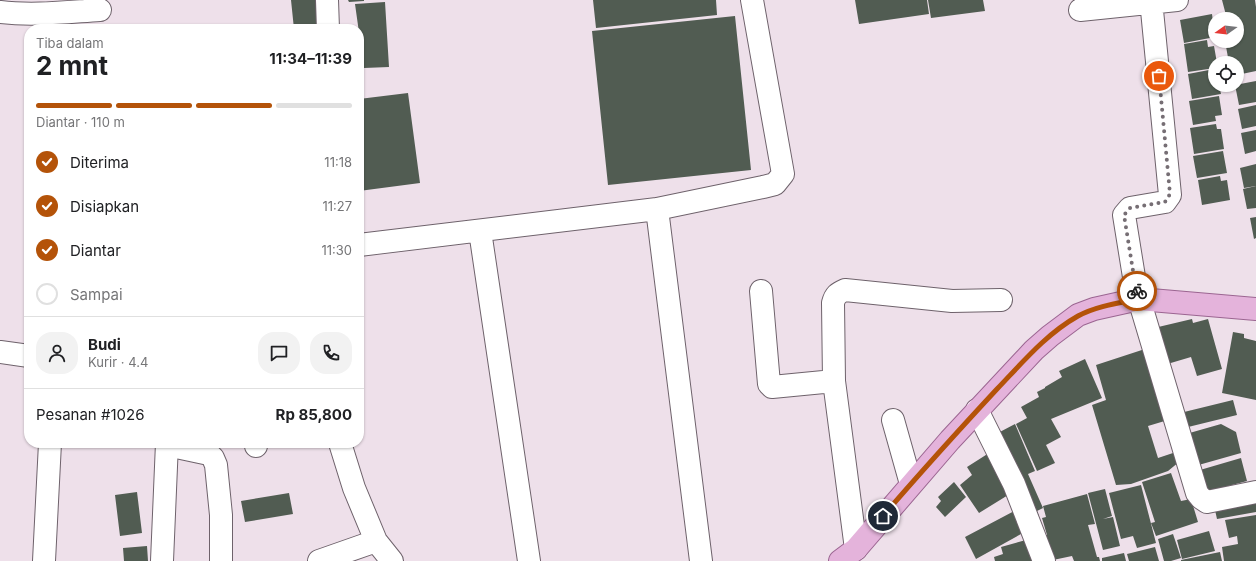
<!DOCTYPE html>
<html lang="id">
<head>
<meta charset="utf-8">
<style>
  :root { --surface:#fff; --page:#f2f2f2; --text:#202124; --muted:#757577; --line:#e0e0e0; --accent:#b45309 }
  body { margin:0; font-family:Inter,sans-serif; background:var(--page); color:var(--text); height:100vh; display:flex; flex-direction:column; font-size:15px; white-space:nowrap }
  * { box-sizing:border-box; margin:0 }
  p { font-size:13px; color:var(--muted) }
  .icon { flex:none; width:22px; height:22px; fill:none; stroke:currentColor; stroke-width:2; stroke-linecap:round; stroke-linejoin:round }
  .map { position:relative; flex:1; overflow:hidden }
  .drawer { position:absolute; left:24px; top:24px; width:340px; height:424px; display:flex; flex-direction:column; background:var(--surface); border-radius:16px; box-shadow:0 1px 3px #0004 }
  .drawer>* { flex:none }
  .needle { width:26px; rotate:256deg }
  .fabs { position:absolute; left:1208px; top:12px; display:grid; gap:8px }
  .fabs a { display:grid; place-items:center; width:36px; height:36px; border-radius:50%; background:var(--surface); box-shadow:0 1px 3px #0004; font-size:20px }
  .pin { position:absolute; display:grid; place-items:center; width:34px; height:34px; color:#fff; margin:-17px; border:2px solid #fff; border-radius:50%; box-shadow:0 1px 4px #0007 }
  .courier { position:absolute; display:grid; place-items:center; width:40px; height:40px; margin:-20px; border:3px solid #b45309; border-radius:50%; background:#fff; color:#222; box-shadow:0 1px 5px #0007 }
  .summary em { font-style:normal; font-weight:700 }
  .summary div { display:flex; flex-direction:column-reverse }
  .summary { display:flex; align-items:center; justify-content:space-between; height:68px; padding:0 12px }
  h1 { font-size:26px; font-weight:700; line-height:30px }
  .bar { display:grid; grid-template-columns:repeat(4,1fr); gap:6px 4px; align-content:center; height:48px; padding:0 12px }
  .bar i { height:5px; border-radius:3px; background:var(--line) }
  .bar .selected { background:var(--accent) }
  .bar p { grid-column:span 4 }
  .line { display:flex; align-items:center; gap:10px; padding:0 12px; border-top:1px solid var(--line) }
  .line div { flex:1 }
  .round { display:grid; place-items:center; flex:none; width:42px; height:42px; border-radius:16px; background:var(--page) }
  ol { padding:0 12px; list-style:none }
  li { display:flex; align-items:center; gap:12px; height:44px }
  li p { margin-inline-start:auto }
  li .icon { padding:4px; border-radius:50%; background:var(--accent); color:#fff; stroke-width:4 }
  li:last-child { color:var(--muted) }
  li i { width:22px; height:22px; border:2px solid var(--line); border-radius:50% }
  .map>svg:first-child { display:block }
</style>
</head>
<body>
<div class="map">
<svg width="1256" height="561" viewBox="0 0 1256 561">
  <rect width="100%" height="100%" fill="#eee0ea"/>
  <path fill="#515c52" d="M 291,0 L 316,0 L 319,29 L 294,29 Z
    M 348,0 L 364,0 L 364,1 L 349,2 Z
    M 593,0 L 716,0 L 717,15 L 596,28 Z
    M 855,0 L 927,0 L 929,14 L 859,24 Z
    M 928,0 L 983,0 L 985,11 L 931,18 Z
    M 1222,0 L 1255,0 L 1256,7 L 1256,71 L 1237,75 L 1237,63 L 1229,63 L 1225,41 L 1237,41 L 1237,19 L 1227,19 Z
    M 385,2 L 389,67 L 364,68 L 355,4 Z
    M 1212,14 L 1215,37 L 1184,43 L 1180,20 Z
    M 735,16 L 751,170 L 608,185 L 592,31 Z
    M 1207,40 L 1208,47 L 1214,46 L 1217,63 L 1215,63 L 1215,68 L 1188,72 L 1184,44 Z
    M 1209,70 L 1210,76 L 1215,75 L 1215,85 L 1219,85 L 1221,94 L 1192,99 L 1188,74 Z
    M 1256,81 L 1256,102 L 1239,105 L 1235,85 Z
    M 408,93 L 420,183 L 359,191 L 359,99 Z
    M 1219,96 L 1222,115 L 1215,116 L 1216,121 L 1193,125 L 1189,101 Z
    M 1256,105 L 1256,126 L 1242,129 L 1238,109 Z
    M 1216,124 L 1217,129 L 1221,129 L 1224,149 L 1194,154 L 1190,128 Z
    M 1256,130 L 1256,151 L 1245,154 L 1241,133 Z
    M 1223,151 L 1227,173 L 1197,178 L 1193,156 Z
    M 1256,164 L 1256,186 L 1244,188 L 1240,168 Z
    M 1220,176 L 1221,181 L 1227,180 L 1230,200 L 1202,205 L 1198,180 Z
    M 1256,186 L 1256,208 L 1247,209 L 1243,189 Z
    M 1256,217 L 1256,238 L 1254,239 L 1250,218 Z
    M 1192,319 L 1193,323 L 1208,319 L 1222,369 L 1197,376 L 1191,357 L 1164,365 L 1154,328 Z
    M 1233,332 L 1244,334 L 1244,338 L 1256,341 L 1256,400 L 1222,393 Z
    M 1148,348 L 1168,420 L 1148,426 L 1158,458 L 1176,452 L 1179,462 L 1168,471 L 1131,484 L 1116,485 L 1092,405 L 1106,400 L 1096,365 Z
    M 1085,359 L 1102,398 L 1051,419 L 1061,437 L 1046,445 L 1055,463 L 1037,471 L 1016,424 L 1027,418 L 1021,407 L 1039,397 L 1037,392 L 1045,388 L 1045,387 L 1062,377 L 1059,371 Z
    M 1233,400 L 1237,415 L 1184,428 L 1180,413 Z
    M 1015,424 L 1035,471 L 1028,474 L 1043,508 L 1037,511 L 1039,516 L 1035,518 L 996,434 Z
    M 1221,424 L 1236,432 L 1241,453 L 1195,466 L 1186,434 Z
    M 989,453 L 1013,492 L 979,513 L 960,485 L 972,475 L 967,467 Z
    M 1241,458 L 1247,481 L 1206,492 L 1200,470 Z
    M 1171,473 L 1181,501 L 1191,499 L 1198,522 L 1156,536 L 1151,523 L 1155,522 L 1142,482 Z
    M 954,482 L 966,497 L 945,517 L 936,507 L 941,501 L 938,497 Z
    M 1141,485 L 1156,543 L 1137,548 L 1133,536 L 1121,539 L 1109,493 Z
    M 1105,489 L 1112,516 L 1103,519 L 1113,517 L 1120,546 L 1103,550 L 1088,493 Z
    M 137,492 L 142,533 L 120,536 L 115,495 Z
    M 1256,492 L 1256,512 L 1217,519 L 1213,501 Z
    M 289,493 L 293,514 L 245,522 L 241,501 Z
    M 1087,494 L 1095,524 L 1088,525 L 1097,557 L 1099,557 L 1100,561 L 1074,561 L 1072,556 L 1053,560 L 1042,537 L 1047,535 L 1042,518 L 1046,517 L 1043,506 Z
    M 1020,508 L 1030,529 L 976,559 L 965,537 Z
    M 1256,515 L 1256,561 L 1224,561 L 1222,547 L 1238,544 L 1237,536 L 1229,538 L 1225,520 Z
    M 1209,531 L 1215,551 L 1182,559 L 1177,540 Z
    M 1173,534 L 1181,558 L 1171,561 L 1164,561 L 1158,539 Z
    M 1033,538 L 1038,561 L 995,561 L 994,557 L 1003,554 L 1001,547 Z
    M 147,546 L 148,561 L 124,561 L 123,548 Z
    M 1155,547 L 1159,561 L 1129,561 L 1127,554 Z
    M 1220,552 L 1222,561 L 1181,561 L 1181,560 Z
    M 1124,553 L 1126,561 L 1102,561 L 1102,558 Z"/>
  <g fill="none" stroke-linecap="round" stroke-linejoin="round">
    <defs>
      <path id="minor" d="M 327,0 L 328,29
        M 1151,0 L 1170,195 L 1165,202 L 1130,208 L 1124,215 L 1134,277 L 1139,299 L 1197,493 L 1201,498 L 1207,502 L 1256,492
        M 1080,10 L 1177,0
        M 0,12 C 33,16 67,12 100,10
        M 657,209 L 701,561
        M 480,231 L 529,561
        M 359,245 L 657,209 L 763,187 L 775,184 L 783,174 L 752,0
        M 761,291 L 769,384 L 772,387 L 834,381
        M 0,352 L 29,356
        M 977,410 L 1014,484 L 1044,561
        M 893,420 L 911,484
        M 256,443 L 256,446
        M 340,443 L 354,488 L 376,541 L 392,561
        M 167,445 L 209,454 L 213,458 L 216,465 L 221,515 L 221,561
        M 856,549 L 834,381 L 833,303 C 835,295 838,293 845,290 L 952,301 L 1001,300
        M 44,561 L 50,443
        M 162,561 L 167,443
        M 319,561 L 376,541"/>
      <path id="major" d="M 840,561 L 856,549 L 950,440 L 1034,350 L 1050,336 L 1078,315 L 1094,309 L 1139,299 L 1256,309"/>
    </defs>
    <use href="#minor" stroke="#6e626b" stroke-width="24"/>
    <use href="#major" stroke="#9b6591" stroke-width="24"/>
    <use href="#minor" stroke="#fff" stroke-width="22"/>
    <use href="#major" stroke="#e4b3db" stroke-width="22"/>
  </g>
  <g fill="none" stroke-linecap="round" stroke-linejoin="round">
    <path stroke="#766e74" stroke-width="4" stroke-dasharray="0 7.2" d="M 1137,291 L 1134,277 L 1124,215 L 1130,208 L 1165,202 L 1170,194 L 1159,76"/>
    <path stroke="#b45309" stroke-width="5" d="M 883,516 C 920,473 958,431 997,389 C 1022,363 1046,334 1078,316 C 1096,306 1119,303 1139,299 L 1137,291"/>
  </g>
</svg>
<div class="fabs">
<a><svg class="needle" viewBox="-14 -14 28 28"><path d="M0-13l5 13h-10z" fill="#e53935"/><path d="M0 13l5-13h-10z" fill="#757577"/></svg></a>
<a><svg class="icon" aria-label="locate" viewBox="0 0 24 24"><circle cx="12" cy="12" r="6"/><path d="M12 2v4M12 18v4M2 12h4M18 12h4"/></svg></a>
</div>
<div class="pin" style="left:1159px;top:76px;background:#ea580c"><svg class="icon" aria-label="bag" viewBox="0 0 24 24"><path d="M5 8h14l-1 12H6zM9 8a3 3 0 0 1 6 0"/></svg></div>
<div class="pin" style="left:883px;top:516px;background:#1f2937"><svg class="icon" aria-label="home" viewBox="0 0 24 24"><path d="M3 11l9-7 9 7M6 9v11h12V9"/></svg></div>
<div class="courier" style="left:1137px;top:291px"><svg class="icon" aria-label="bike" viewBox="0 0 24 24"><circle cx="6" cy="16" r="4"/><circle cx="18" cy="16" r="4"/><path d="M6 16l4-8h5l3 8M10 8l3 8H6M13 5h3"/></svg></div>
<section class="drawer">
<div class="summary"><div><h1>2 mnt</h1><p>Tiba dalam</p></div><em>11:34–11:39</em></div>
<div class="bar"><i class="selected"></i><i class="selected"></i><i class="selected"></i><i></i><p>Diantar · 110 m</p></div>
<ol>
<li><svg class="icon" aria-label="check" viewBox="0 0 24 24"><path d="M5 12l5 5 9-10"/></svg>Diterima<p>11:18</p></li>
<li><svg class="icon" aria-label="check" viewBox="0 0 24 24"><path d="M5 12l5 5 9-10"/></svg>Disiapkan<p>11:27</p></li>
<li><svg class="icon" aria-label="check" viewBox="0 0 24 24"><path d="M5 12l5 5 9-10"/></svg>Diantar<p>11:30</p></li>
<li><i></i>Sampai</li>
</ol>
<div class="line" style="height:72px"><a class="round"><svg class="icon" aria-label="person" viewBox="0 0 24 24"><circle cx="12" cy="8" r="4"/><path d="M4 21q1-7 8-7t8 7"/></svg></a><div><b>Budi</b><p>Kurir · 4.4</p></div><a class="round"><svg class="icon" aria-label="chat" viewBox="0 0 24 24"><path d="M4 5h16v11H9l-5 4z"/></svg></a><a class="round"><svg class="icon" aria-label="phone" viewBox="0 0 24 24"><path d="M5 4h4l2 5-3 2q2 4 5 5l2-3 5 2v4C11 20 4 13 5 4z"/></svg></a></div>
<div class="line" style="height:52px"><div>Pesanan #1026</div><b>Rp 85,800</b></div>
</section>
</div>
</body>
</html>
